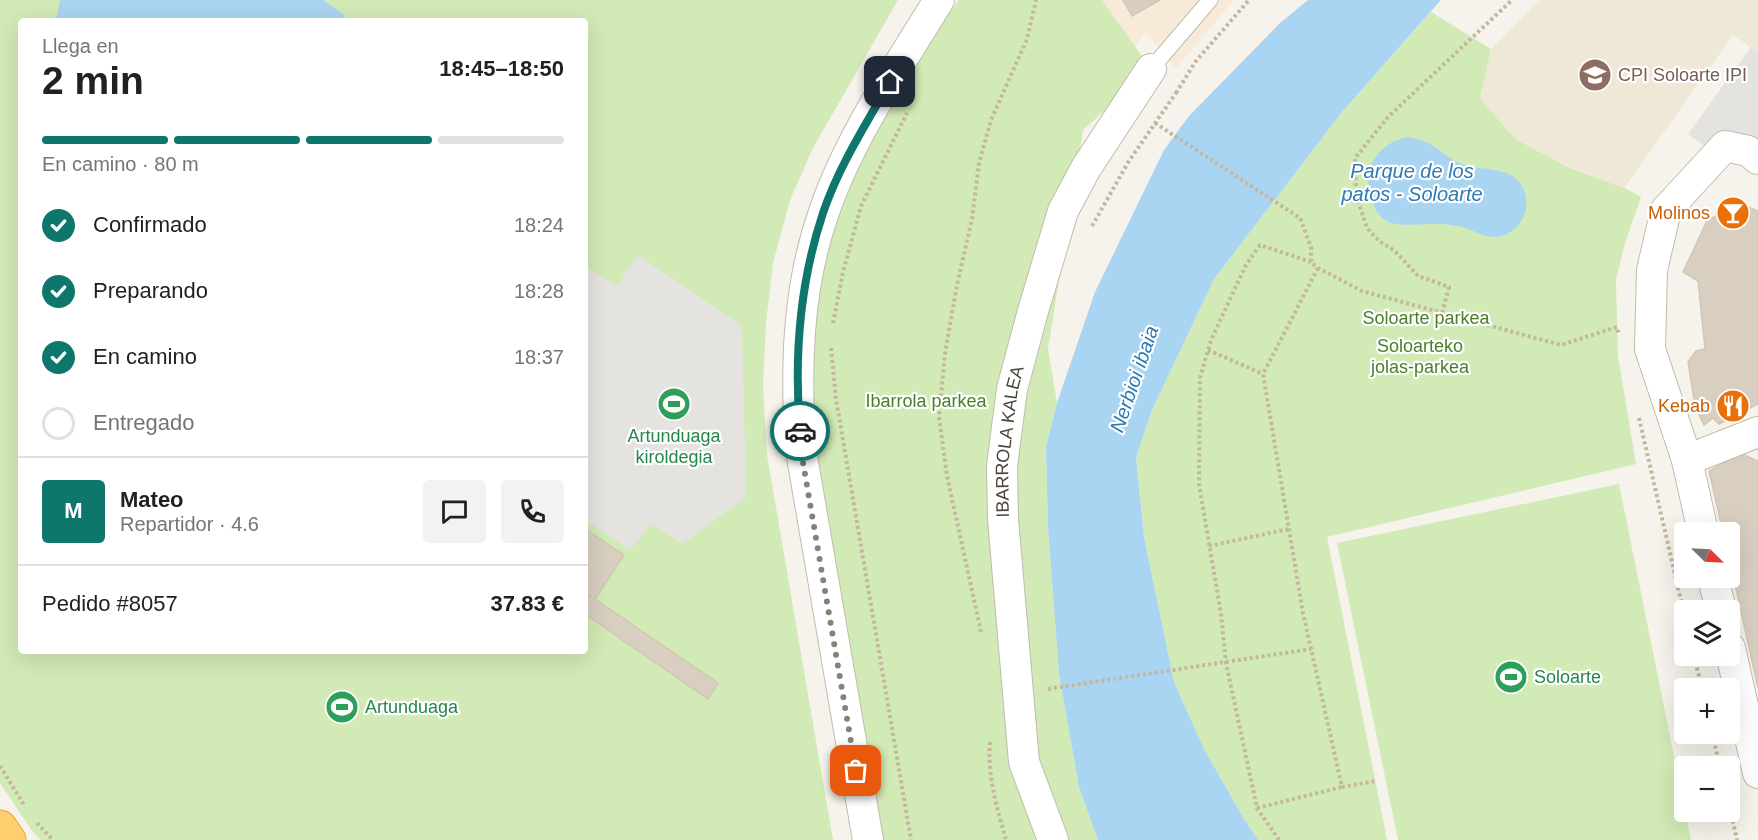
<!DOCTYPE html>
<html lang="es">
<head>
<meta charset="utf-8">
<style>
  :root { --surface:#fff; --page:#f2f2f2; --text:#202124; --muted:#757577; --line:#e0e0e0; --accent:#0f766e }
  body { margin:0; font-family:Arial,sans-serif; background:var(--page); color:var(--text); height:100vh; display:flex; flex-direction:column; font-size:22px; white-space:nowrap }
  * { box-sizing:border-box; margin:0 }
  p { font-size:20px; color:var(--muted) }
  .icon { flex:none; width:33px; height:33px; fill:none; stroke:currentColor; stroke-width:2; stroke-linecap:round; stroke-linejoin:round }
  .map { position:relative; flex:1; overflow:hidden }
  .drawer { position:absolute; left:18px; top:18px; width:570px; height:636px; display:flex; flex-direction:column; background:var(--surface); border-radius:6px; box-shadow:0 6px 24px #0002 }
  .drawer>* { flex:none }
  .needle { width:39px; rotate:114deg }
  .fabs { position:absolute; left:1674px; top:522px; display:grid; gap:12px }
  .fabs a { display:grid; place-items:center; width:66px; height:66px; border-radius:6px; background:var(--surface); box-shadow:0 6px 24px #0002; font-size:30px }
  .pin { position:absolute; display:grid; place-items:center; width:51px; height:51px; color:#fff; margin:-26px; border-radius:12px; box-shadow:0 3px 9px #0006 }
  .courier { position:absolute; display:grid; place-items:center; width:60px; height:60px; margin:-30px; border:4px solid #0f766e; border-radius:50%; background:#fff; color:#222; box-shadow:0 2px 8px #0007 }
  .headline em { font-style:normal; font-weight:700 }
  .headline div { display:flex; flex-direction:column-reverse }
  .headline { display:flex; align-items:center; justify-content:space-between; height:102px; padding:0 24px }
  h1 { font-size:39px; font-weight:700; line-height:45px }
  .bar { display:grid; grid-template-columns:repeat(4,1fr); gap:9px 6px; align-content:center; height:72px; padding:0 24px }
  .bar i { height:8px; border-radius:4px; background:var(--line) }
  .bar .selected { background:var(--accent) }
  .bar p { grid-column:span 4 }
  .line { display:flex; align-items:center; gap:15px; padding:0 24px; border-top:2px solid var(--line) }
  .line div { flex:1 }
  .round { display:grid; place-items:center; flex:none; width:63px; height:63px; border-radius:6px; background:var(--page) }
  ol { padding:0 24px; list-style:none }
  li { display:flex; align-items:center; gap:18px; height:66px }
  li p { margin-inline-start:auto }
  li .icon { padding:6px; border-radius:50%; background:var(--accent); color:#fff; stroke-width:4 }
  li:last-child { color:var(--muted) }
  li i { width:33px; height:33px; border:3px solid var(--line); border-radius:50% }
  .map>svg:first-child { display:block }
</style>
</head>
<body>
<div class="map">
<svg width="1758" height="840" viewBox="0 0 1758 840">
  <rect width="100%" height="100%" fill="#f6f3ec"/>
  <path fill="#f7ead8" d="M 1093,0 L 1234,0 L 1176,68 L 1145,32 L 1129,56 Z"/>
  <path fill="#efe8d6" d="M 1539,0 L 1758,0 L 1758,52 L 1733,35 L 1624,188 L 1562,164 L 1515,139 L 1480,98 L 1491,49 Z"/>
  <path fill="#d2eab5" fill-rule="evenodd" d="M 0,0 L 898,0 L 813,148 L 790,200 L 773,263 L 766,322 L 763,388 L 767,455 L 833,840 L 41,840 L 32,831 L 0,783 ZM 21,21 L 585,21 L 585,651 L 21,651 Z
    M 959,0 L 1102,0 L 1151,69 L 1083,130 L 1048,349 L 1057,403 L 1046,448 L 1048,527 L 1059,674 L 1079,787 L 1098,840 L 868,840 L 801,451 L 800,325 L 870,115 Z
    M 1431,12 L 1491,49 L 1480,98 L 1515,139 L 1568,167 L 1624,188 L 1641,197 L 1625,243 L 1616,280 L 1618,356 L 1636,464 L 1327,537 L 1387,840 L 1258,840 L 1244,819 L 1204,749 L 1174,682 L 1144,537 L 1136,458 L 1152,410 L 1214,279 L 1342,112 Z
    M 1619,484 L 1691,840 L 1398,840 L 1337,543 Z"/>
  <path fill="#e5e3e0" d="M 1751,47 L 1758,53 L 1758,142 L 1706,147 L 1688,134 Z
    M 638,255 L 742,326 L 746,497 L 682,544 L 651,524 L 630,550 L 585,520 L 585,266 L 617,286 Z"/>
  <path fill="#a9d4f2" d="M 60,0 L 323,0 L 345,15 L 339,21 L 56,21 Z
    M 1308,0 L 1441,0 L 1342,112 L 1214,279 L 1152,410 L 1136,458 L 1144,537 L 1174,682 L 1204,749 L 1244,819 L 1258,840 L 1098,840 L 1079,787 L 1059,674 L 1048,527 L 1046,447 L 1057,403 L 1095,292 L 1164,150 L 1189,116 L 1280,23 Z
    M 1409,137 C 1437,141 1440,157 1465,165 C 1482,171 1507,166 1520,183 C 1535,203 1522,236 1495,237 C 1487,237 1480,234 1473,231 C 1462,226 1449,224 1438,224 C 1405,223 1378,235 1370,192 C 1367,179 1367,169 1375,158 C 1383,146 1395,139 1409,137 Z"/>
  <path fill="#d8cfc1" stroke="#d3c7b4" stroke-width="1.5" d="M 1123,0 L 1160,0 L 1132,16 Z
    M 1738,203 L 1758,211 L 1758,404 L 1719,424 L 1713,418 L 1704,425 L 1695,405 L 1688,362 L 1696,351 L 1705,349 L 1698,281 L 1683,272 L 1707,221 Z
    M 1740,453 L 1758,461 L 1758,688 L 1730,562 L 1730,532 L 1723,532 L 1709,471 Z
    M 585,529 L 624,555 L 595,599 L 585,594 Z
    M 586,593 L 718,683 L 708,699 L 585,614 Z"/>
  <g fill="none" stroke-linecap="round" stroke-linejoin="round">
    <defs>
      <path id="service" d="M 1151,69 L 1210,0"/>
      <g id="minor">
        <path d="M 1687,460 L 1758,432"/>
        <path d="M 1703,532 L 1687,460 L 1650,349 L 1652,270 L 1666,210 L 1725,146 L 1748,151 L 1758,159"/>
        <path d="M 1713,578 L 1721,610"/>
        <path d="M 1730,648 L 1758,773"/>
        <path d="M 868,840 L 801,451 C 795,371 797,288 824,212 C 849,138 898,67 939,0"/>
        <path id="s1" d="M 1053,840 L 1024,762 L 1003,519 L 1002,466 L 1012,389 L 1033,311 L 1063,211 L 1086,168 L 1151,69"/>
      </g>
      <path id="motorway" d="M 0,827 L 9,840"/>
    </defs>
    <use href="#service" stroke="#c2bbae" stroke-width="17"/>
    <use href="#minor" stroke="#c2bbae" stroke-width="32"/>
    <use href="#motorway" stroke="#e0a43c" stroke-width="35"/>
    <path stroke="#c4b79f" stroke-width="4" stroke-dasharray="3 3" stroke-linecap="butt" d="M 1176,93 L 1196,61 L 1249,0
      M 1155,123 L 1300,218 L 1311,247 L 1311,262 L 1318,268 L 1362,291 L 1561,345 L 1617,327 L 1619,335
      M 1092,226 L 1129,161 L 1176,93
      M 1318,268 L 1263,374 L 1303,613 L 1342,787 L 1376,781
      M 1442,313 L 1449,287 L 1418,276 L 1395,251 L 1379,241 L 1367,228 L 1356,195 L 1355,158 L 1388,117 L 1512,0
      M 833,323 L 843,272 L 861,206 L 907,113
      M 831,348 L 836,399 L 911,840
      M 1208,350 L 1263,374
      M 1639,418 L 1684,614
      M 1209,546 L 1289,529
      M 981,632 L 947,476 L 939,417 L 945,353 L 957,285 L 972,219 L 979,163 L 991,120 L 1027,39 L 1036,0
      M 1694,656 L 1702,688
      M 1048,689 L 1311,649
      M 1712,734 L 1720,766
      M 990,742 C 987,774 997,809 1006,840
      M 0,766 L 24,805
      M 1257,808 L 1342,787
      M 1730,809 L 1737,840
      M 37,823 L 53,840
      M 1279,840 L 1257,808 L 1226,663 L 1221,614 L 1199,484 L 1200,378 L 1211,340 L 1246,265 L 1260,245 L 1311,262"/>
    <use href="#service" stroke="#fff" stroke-width="15"/>
    <use href="#minor" stroke="#fff" stroke-width="30"/>
    <use href="#motorway" stroke="#ffcf6e" stroke-width="33"/>
  </g>
  <g fill="none" stroke-linecap="round" stroke-linejoin="round">
    <path stroke="#878178" stroke-width="6" stroke-dasharray="0 10.8" d="M 800,431 L 801,451 L 856,771"/>
    <path stroke="#0f766e" stroke-width="8" d="M 800,431 C 794,358 800,282 823,213 C 839,166 866,124 890,82"/>
  </g>
  <defs>
    <symbol id="school-disc" viewBox="-11 -11 22 22"><circle r="9.5" fill="#8d6e63" stroke="#fff"/><path d="M0-5L7-2L0 1L-7-2ZM-4 1L0 2.5L4 1V4Q0 6-4 4Z" fill="#fff"/></symbol>
    <symbol id="bar-disc" viewBox="-11 -11 22 22"><circle r="9.5" fill="#e8710a" stroke="#fff"/><path d="M-6-5H6L.8 .8V4.5H3.5V6h-7V4.5H-.8V.8Z" fill="#fff"/></symbol>
    <symbol id="stadium-disc" viewBox="-11 -11 22 22"><circle r="9.5" fill="#2e9e5b" stroke="#fff"/><path d="M0-5a6.5 5 0 1 0 0 10a6.5 5 0 1 0 0-10ZM-3.5-1.8h7v3.6h-7Z" fill="#fff"/></symbol>
    <symbol id="restaurant-disc" viewBox="-11 -11 22 22"><circle r="9.5" fill="#e8710a" stroke="#fff"/><path d="M-5-6h1v4h1v-4h1v4h1v-4h1v5L-1.5 .5V6h-2V.5L-5-1ZM5-6V6H3V1.5H1.5Q1.5-4 5-6Z" fill="#fff"/></symbol>
  </defs>
  <g fill-rule="evenodd">
    <use href="#school-disc" x="1576" y="56" width="38" height="38"/>
    <use href="#bar-disc" x="1714" y="194" width="38" height="38"/>
    <use href="#stadium-disc" x="655" y="385" width="38" height="38"/>
    <use href="#restaurant-disc" x="1714" y="387" width="38" height="38"/>
    <use href="#stadium-disc" x="1492" y="658" width="38" height="38"/>
    <use href="#stadium-disc" x="323" y="688" width="38" height="38"/>
  </g>
  <g text-anchor="middle" dominant-baseline="central" stroke-width="4.5" stroke-linejoin="round" paint-order="stroke">
    <g font-size="18" fill="#785e54" stroke="#fff" text-anchor="start">
      <text x="1618" y="75">CPI Soloarte IPI</text>
    </g>
    <g font-size="18" fill="#c56008" stroke="#fff" text-anchor="end">
      <text x="1710" y="213">Molinos</text>
      <text x="1710" y="406">Kebab</text>
    </g>
    <g font-size="18" fill="#4a7f2a" stroke="#fff">
      <text x="1426" y="318">Soloarte parkea</text>
      <text x="1420" y="346">Soloarteko<tspan x="1420" dy="21">jolas-parkea</tspan></text>
      <text x="926" y="401">Ibarrola parkea</text>
    </g>
    <g font-size="18" fill="#27864d" stroke="#fff" text-anchor="start">
      <text x="674" y="436" text-anchor="middle">Artunduaga<tspan x="674" dy="21">kiroldegia</tspan></text>
      <text x="1534" y="677">Soloarte</text>
      <text x="365" y="707">Artunduaga</text>
    </g>
    <g font-size="18" fill="#4b4439" stroke="#fff">
      <text stroke="none"><textPath href="#s1" startOffset="405">IBARROLA KALEA</textPath></text>
    </g>
    <g font-size="20" font-style="italic" fill="#2e7ab2" stroke="#fff">
      <text x="1412" y="171">Parque de los<tspan x="1412" dy="23">patos - Soloarte</tspan></text>
      <text transform="translate(1134 379) rotate(-71)">Nerbioi ibaia</text>
    </g>
  </g>
</svg>
<div class="fabs">
<a><svg class="needle" viewBox="-14 -14 28 28"><path d="M0-13l5 13h-10z" fill="#e53935"/><path d="M0 13l5-13h-10z" fill="#757577"/></svg></a>
<a><svg class="icon" aria-label="layers" viewBox="0 0 24 24"><path d="M12 4l9 5-9 5-9-5zM3 14l9 5 9-5"/></svg></a>
<a>+</a>
<a>−</a>
</div>
<div class="pin" style="left:856px;top:771px;background:#ea580c"><svg class="icon" aria-label="bag" viewBox="0 0 24 24"><path d="M5 8h14l-1 12H6zM9 8a3 3 0 0 1 6 0"/></svg></div>
<div class="pin" style="left:890px;top:82px;background:#1f2937"><svg class="icon" aria-label="home" viewBox="0 0 24 24"><path d="M3 11l9-7 9 7M6 9v11h12V9"/></svg></div>
<div class="courier" style="left:800px;top:431px"><svg class="icon" aria-label="car" viewBox="0 0 24 24"><path d="M5 17H2v-5l4-1 3-4h7l3 4 3 1v5h-3M9 17h6M6 11h13"/><circle cx="7" cy="17" r="2"/><circle cx="17" cy="17" r="2"/></svg></div>
<section class="drawer">
<div class="headline"><div><h1>2 min</h1><p>Llega en</p></div><em>18:45–18:50</em></div>
<div class="bar"><i class="selected"></i><i class="selected"></i><i class="selected"></i><i></i><p>En camino · 80 m</p></div>
<ol>
<li><svg class="icon" aria-label="check" viewBox="0 0 24 24"><path d="M5 12l5 5 9-10"/></svg>Confirmado<p>18:24</p></li>
<li><svg class="icon" aria-label="check" viewBox="0 0 24 24"><path d="M5 12l5 5 9-10"/></svg>Preparando<p>18:28</p></li>
<li><svg class="icon" aria-label="check" viewBox="0 0 24 24"><path d="M5 12l5 5 9-10"/></svg>En camino<p>18:37</p></li>
<li><i></i>Entregado</li>
</ol>
<div class="line" style="height:108px"><b class="round" style="background:var(--accent);color:#fff">M</b><div><b>Mateo</b><p>Repartidor · 4.6</p></div><a class="round"><svg class="icon" aria-label="chat" viewBox="0 0 24 24"><path d="M4 5h16v11H9l-5 4z"/></svg></a><a class="round"><svg class="icon" aria-label="phone" viewBox="0 0 24 24"><path d="M5 4h4l2 5-3 2q2 4 5 5l2-3 5 2v4C11 20 4 13 5 4z"/></svg></a></div>
<div class="line" style="height:78px"><div>Pedido #8057</div><b>37.83 €</b></div>
</section>
</div>
</body>
</html>
